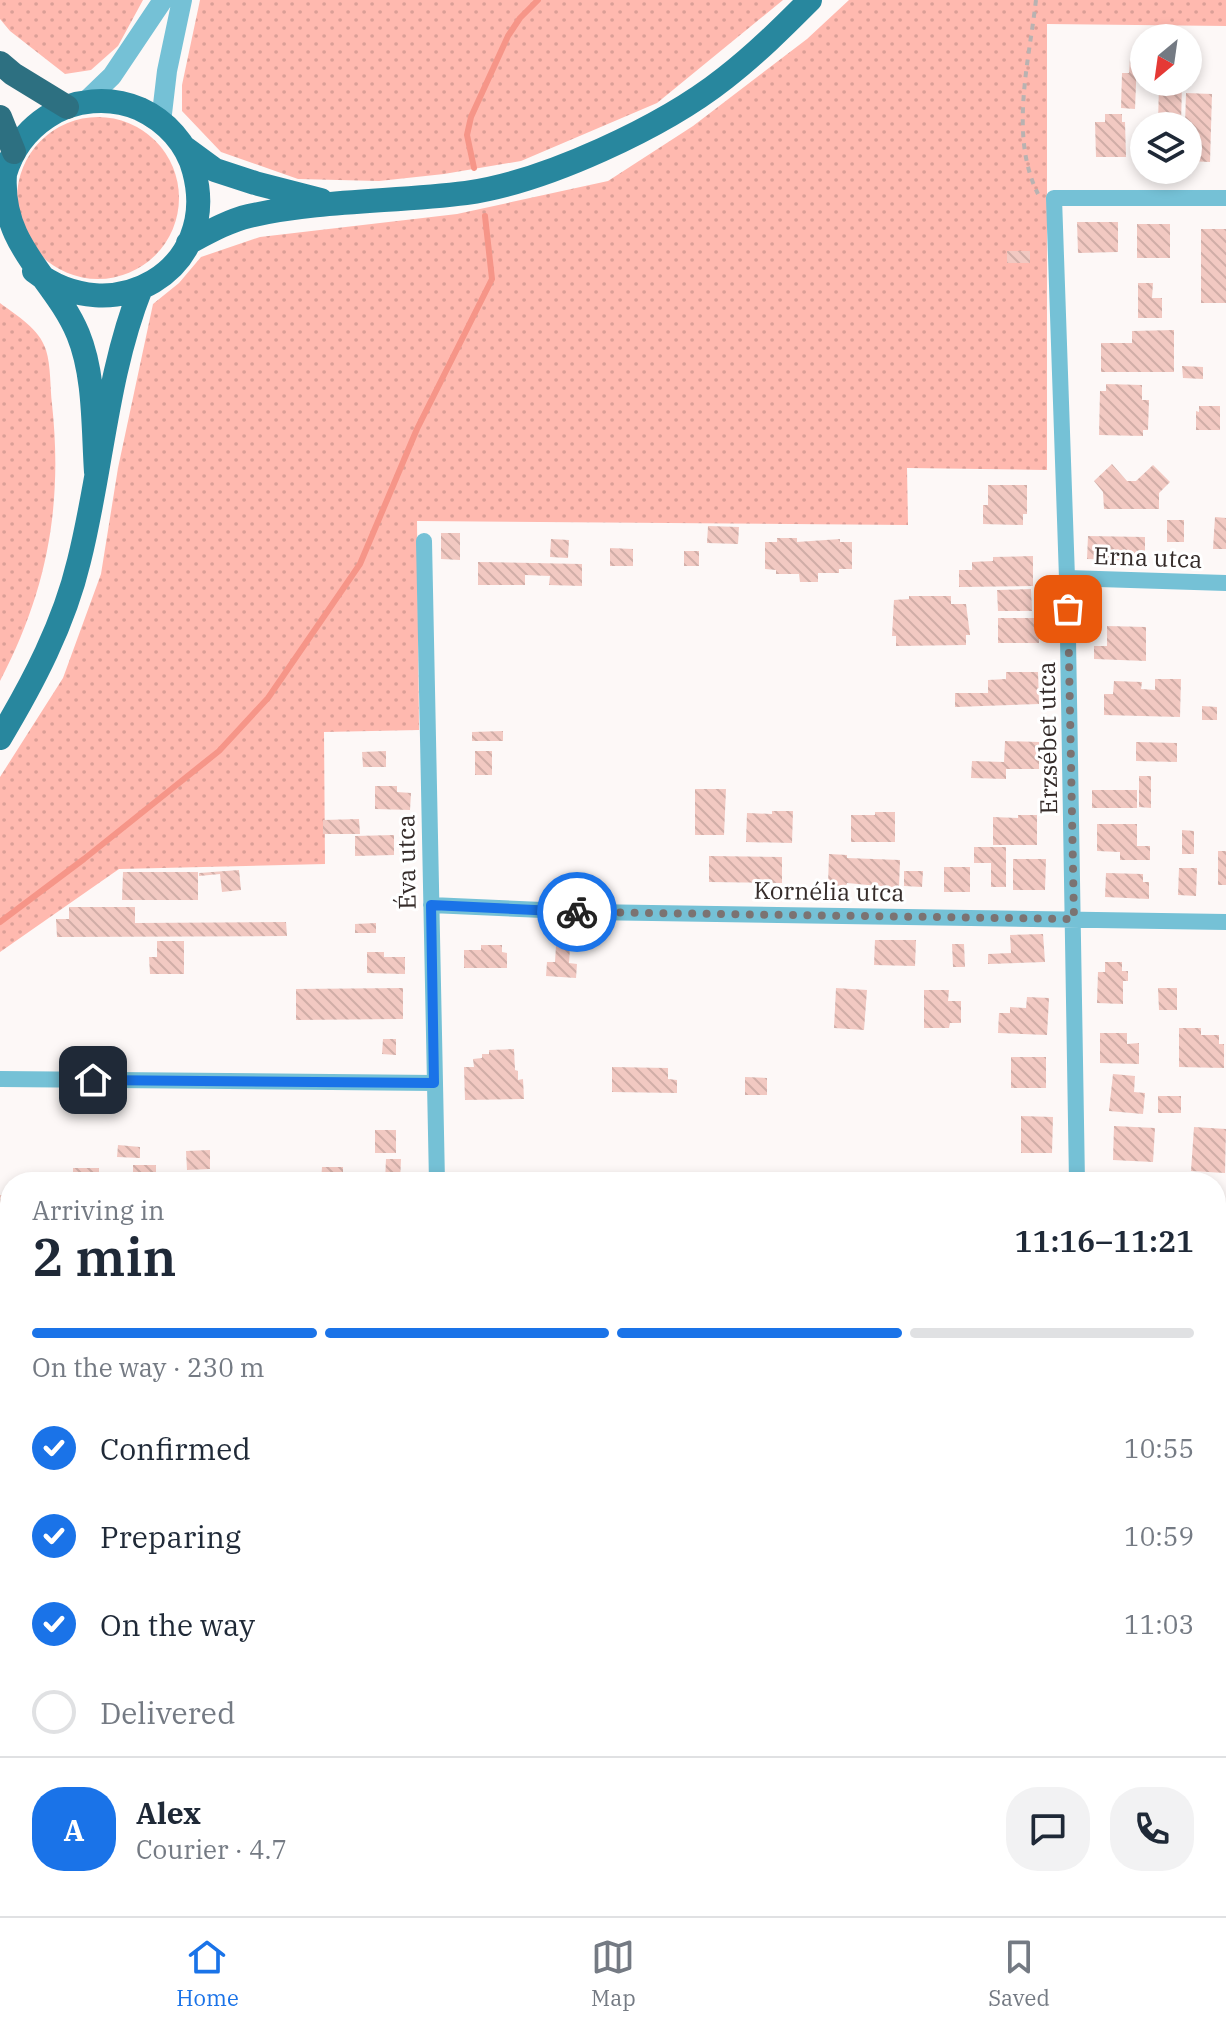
<!DOCTYPE html>
<html lang="en">
<head>
<meta charset="utf-8">
<style>
  :root { --surface:#fff; --page:#f2f2f3; --text:#1f2937; --muted:#747a83; --line:#e0e1e3; --accent:#1a73e8 }
  body { margin:0; font-family:"IBM Plex Serif",serif; background:var(--page); color:var(--text); height:100vh; display:flex; flex-direction:column; font-size:30px; white-space:nowrap }
  * { box-sizing:border-box; margin:0 }
  p { font-size:26px; color:var(--muted) }
  .icon { flex:none; width:44px; height:44px; fill:none; stroke:currentColor; stroke-width:2; stroke-linecap:round; stroke-linejoin:round }
  .map { position:relative; flex:1; overflow:hidden }
  .sheet { position:absolute; left:0px; top:1172px; width:1226px; height:744px; display:flex; flex-direction:column; background:var(--surface); border-radius:32px 32px 0 0; box-shadow:0 4px 12px #0003 }
  .sheet>* { flex:none }
  .needle { width:52px; rotate:209deg }
  .fabs { position:absolute; left:1130px; top:24px; display:grid; gap:16px }
  .fabs a { display:grid; place-items:center; width:72px; height:72px; border-radius:50%; background:var(--surface); box-shadow:0 4px 12px #0003; font-size:40px }
  .pin { position:absolute; display:grid; place-items:center; width:68px; height:68px; color:#fff; margin:-34px; border-radius:16px; box-shadow:0 4px 12px #0006 }
  .courier { position:absolute; display:grid; place-items:center; width:80px; height:80px; margin:-40px; border:6px solid #1a73e8; border-radius:50%; background:#fff; color:#222; box-shadow:0 2px 10px #0007 }
  .overview em { font-style:normal; font-weight:600 }
  .overview div { display:flex; flex-direction:column-reverse }
  .overview { display:flex; align-items:center; justify-content:space-between; height:136px; padding:0 32px }
  h1 { font-size:52px; font-weight:600; line-height:60px }
  .bar { display:grid; grid-template-columns:repeat(4,1fr); gap:12px 8px; align-content:center; height:96px; padding:0 32px }
  .bar i { height:10px; border-radius:6px; background:var(--line) }
  .bar .selected { background:var(--accent) }
  .bar p { grid-column:span 4 }
  .line { display:flex; align-items:center; gap:20px; padding:0 32px; border-top:2px solid var(--line) }
  .line div { flex:1 }
  .round { display:grid; place-items:center; flex:none; width:84px; height:84px; border-radius:32px; background:var(--page) }
  ol { padding:0 32px; list-style:none }
  li { display:flex; align-items:center; gap:24px; height:88px }
  li p { margin-inline-start:auto }
  li .icon { padding:8px; border-radius:50%; background:var(--accent); color:#fff; stroke-width:4 }
  li:last-child { color:var(--muted) }
  li i { width:44px; height:44px; border:4px solid var(--line); border-radius:50% }
  .tab-bar { display:flex; justify-content:space-around; align-items:center; height:112px; border-top:2px solid var(--line); background:var(--surface); font-size:22px; color:var(--muted) }
  .tab-bar a { display:grid; justify-items:center; gap:4px }
  .tab-bar .selected { color:var(--accent) }
  .map>svg:first-child { display:block }
</style>
</head>
<body>
<div class="map">
<svg width="1226" height="1916" viewBox="0 0 1226 1916">
  <defs>
    <pattern id="grass-dots" width="8" height="8" patternUnits="userSpaceOnUse" patternTransform="scale(2)"><rect width="8" height="8" fill="#ffb9af"/><path d="M2 2h.1M6 6h.1" fill="none" stroke="#db9f97" stroke-width="1.8" stroke-linecap="round"/></pattern>
    <pattern id="building-back-hatch" width="6" height="6" patternUnits="userSpaceOnUse" patternTransform="scale(2)"><rect width="6" height="6" fill="#f2c9c2"/><path d="M-1 5l2 2M0 0l6 6M5-1l2 2" fill="none" stroke="#d0ada7"/></pattern>
  </defs>
  <rect width="100%" height="100%" fill="#fdf8f7"/>
  <path fill="url(#grass-dots)" d="M 0,0 L 143,0 L 118,46 L 91,70 L 65,74 L 10,31 L 0,19 Z
    M 200,0 L 783,0 L 657,103 L 521,161 L 444,174 L 379,181 L 298,179 L 221,152 L 182,111 L 182,85 Z
    M 849,0 L 1226,0 L 1226,26 L 1047,24 L 1047,470 L 907,468 L 908,525 L 417,521 L 419,730 L 324,732 L 325,864 L 119,869 L 0,952 L 0,777 L 63,678 L 101,574 L 118,468 L 153,304 L 179,283 L 201,257 L 260,237 L 457,214 L 608,181 L 693,126 L 807,39 Z
    M17 198a81 81 0 1 1 162 0a81 81 0 1 1-162 0Z
    M 0,303 C 17,316 39,328 46,350 C 51,366 50,387 52,404 C 63,506 47,591 0,681 Z"/>
  <g fill="none" stroke-linecap="round" stroke-linejoin="round">
    <path stroke="#f69588" stroke-width="6" d="M 474,168 L 467,135 L 471,117 L 508,36 L 520,18 L 538,0
      M 0,922 L 84,859 L 219,751 L 268,698 L 360,564 L 417,429 L 492,279 L 485,216"/>
  </g>
  <path fill="url(#building-back-hatch)" d="M 1130,59 L 1137,59 L 1135,109 L 1121,108 L 1122,73 L 1129,73 Z
    M 1159,82 L 1182,82 L 1181,126 L 1158,126 Z
    M 1186,93 L 1212,94 L 1210,162 L 1188,161 L 1188,126 L 1185,126 Z
    M 1105,114 L 1122,114 L 1122,122 L 1125,122 L 1126,157 L 1096,157 L 1095,122 L 1105,122 Z
    M 1077,222 L 1118,222 L 1118,252 L 1078,253 Z
    M 1137,224 L 1170,224 L 1170,258 L 1137,258 Z
    M 1201,229 L 1226,229 L 1226,303 L 1201,303 Z
    M 1007,251 L 1030,251 L 1030,263 L 1007,263 Z
    M 1138,283 L 1153,283 L 1152,298 L 1162,298 L 1162,318 L 1138,318 Z
    M 1174,330 L 1174,372 L 1101,372 L 1101,343 L 1132,343 L 1132,331 Z
    M 1182,366 L 1203,367 L 1203,379 L 1183,378 Z
    M 1106,384 L 1142,385 L 1142,400 L 1149,400 L 1148,430 L 1143,430 L 1143,436 L 1099,435 L 1100,391 L 1106,391 Z
    M 1199,406 L 1220,406 L 1220,430 L 1196,430 L 1196,411 L 1199,412 Z
    M 1112,464 L 1127,481 L 1136,481 L 1153,465 L 1170,482 L 1159,493 L 1159,509 L 1104,509 L 1103,492 L 1094,481 Z
    M 988,485 L 1027,485 L 1027,514 L 1023,514 L 1023,525 L 983,524 L 983,505 L 988,505 Z
    M 1215,517 L 1226,518 L 1226,549 L 1213,549 Z
    M 1167,520 L 1184,520 L 1184,542 L 1167,542 Z
    M 708,526 L 739,527 L 738,544 L 707,543 Z
    M 441,533 L 460,533 L 460,560 L 441,559 Z
    M 1088,536 L 1145,537 L 1145,561 L 1087,559 Z
    M 777,538 L 797,538 L 797,542 L 840,539 L 840,542 L 852,542 L 852,569 L 839,569 L 839,573 L 818,573 L 818,582 L 800,582 L 799,574 L 776,574 L 776,570 L 765,569 L 765,542 L 777,542 Z
    M 551,539 L 569,540 L 568,558 L 550,557 Z
    M 610,548 L 633,549 L 633,566 L 610,566 Z
    M 684,551 L 699,551 L 699,566 L 684,566 Z
    M 1033,556 L 1033,586 L 959,587 L 959,570 L 972,570 L 972,562 L 993,561 L 993,557 Z
    M 478,562 L 582,564 L 582,586 L 549,585 L 550,576 L 525,575 L 525,585 L 478,585 Z
    M 1031,589 L 1032,611 L 998,611 L 997,590 Z
    M 909,596 L 951,596 L 951,604 L 966,604 L 970,635 L 966,635 L 966,645 L 896,646 L 896,636 L 892,636 L 894,600 L 909,599 Z
    M 998,618 L 1039,618 L 1039,643 L 998,643 Z
    M 1107,626 L 1146,627 L 1146,661 L 1094,659 L 1094,646 L 1107,646 Z
    M 1006,672 L 1038,672 L 1039,704 L 955,707 L 955,693 L 988,693 L 988,680 L 1006,679 Z
    M 1155,679 L 1181,679 L 1180,717 L 1104,715 L 1104,694 L 1113,694 L 1114,681 L 1142,682 L 1141,689 L 1155,690 Z
    M 1202,706 L 1217,707 L 1217,720 L 1202,720 Z
    M 503,731 L 503,741 L 472,741 L 472,732 Z
    M 1005,741 L 1039,742 L 1039,769 L 1006,769 L 1006,779 L 971,778 L 972,761 L 1004,762 Z
    M 1136,742 L 1177,743 L 1177,762 L 1136,761 Z
    M 386,751 L 386,767 L 363,767 L 362,752 Z
    M 475,751 L 492,751 L 492,775 L 475,775 Z
    M 1139,776 L 1151,776 L 1151,808 L 1139,807 Z
    M 375,786 L 397,786 L 397,792 L 411,793 L 410,810 L 375,809 Z
    M 695,789 L 726,789 L 724,835 L 695,835 Z
    M 1092,790 L 1137,790 L 1137,808 L 1092,808 Z
    M 772,811 L 793,811 L 792,843 L 746,842 L 747,813 L 772,814 Z
    M 875,812 L 895,812 L 895,842 L 851,842 L 851,815 L 875,815 Z
    M 1018,815 L 1037,815 L 1037,845 L 993,845 L 993,817 L 1018,818 Z
    M 359,819 L 360,834 L 323,834 L 323,820 Z
    M 1097,824 L 1137,824 L 1137,846 L 1150,846 L 1150,860 L 1120,860 L 1120,852 L 1097,851 Z
    M 1182,830 L 1194,831 L 1194,854 L 1182,854 Z
    M 394,835 L 394,855 L 355,856 L 355,836 Z
    M 974,847 L 1006,847 L 1006,887 L 991,887 L 991,863 L 974,863 Z
    M 1218,851 L 1226,851 L 1226,885 L 1218,885 Z
    M 829,854 L 847,855 L 847,858 L 900,860 L 899,888 L 847,883 L 846,886 L 828,885 Z
    M 709,856 L 782,857 L 782,883 L 709,882 Z
    M 1013,859 L 1046,859 L 1045,890 L 1013,890 Z
    M 944,867 L 970,867 L 970,892 L 944,892 Z
    M 1179,868 L 1197,868 L 1196,896 L 1178,895 Z
    M 239,870 L 241,890 L 222,892 L 220,874 L 199,876 L 199,873 Z
    M 904,871 L 923,871 L 922,887 L 904,886 Z
    M 123,872 L 198,872 L 198,900 L 122,900 Z
    M 1106,873 L 1143,874 L 1143,882 L 1149,882 L 1149,899 L 1105,897 Z
    M 69,907 L 135,907 L 135,923 L 286,922 L 287,936 L 57,937 L 56,919 L 69,919 Z
    M 376,923 L 376,933 L 355,933 L 355,924 Z
    M 1043,934 L 1045,962 L 988,964 L 988,954 L 1011,953 L 1010,935 Z
    M 875,940 L 916,940 L 915,966 L 874,965 Z
    M 157,941 L 184,941 L 184,974 L 150,974 L 149,957 L 157,957 Z
    M 952,944 L 964,944 L 965,967 L 953,967 Z
    M 481,945 L 502,945 L 502,952 L 507,953 L 507,968 L 464,968 L 464,950 L 481,950 Z
    M 556,946 L 570,947 L 569,963 L 577,964 L 576,978 L 546,976 L 547,962 L 555,962 Z
    M 367,952 L 384,952 L 384,957 L 405,957 L 405,974 L 367,973 Z
    M 1105,962 L 1122,962 L 1122,971 L 1128,971 L 1128,981 L 1123,981 L 1123,1004 L 1097,1003 L 1098,972 L 1105,972 Z
    M 403,988 L 403,1019 L 296,1020 L 296,989 Z
    M 836,988 L 867,990 L 864,1030 L 834,1028 Z
    M 1158,988 L 1177,988 L 1177,1010 L 1159,1010 Z
    M 924,990 L 949,990 L 948,1001 L 961,1001 L 961,1023 L 950,1023 L 949,1028 L 924,1028 Z
    M 1027,997 L 1049,998 L 1047,1035 L 998,1033 L 999,1013 L 1010,1013 L 1010,1007 L 1026,1008 Z
    M 1179,1028 L 1201,1028 L 1201,1035 L 1219,1035 L 1219,1044 L 1224,1044 L 1224,1068 L 1179,1067 Z
    M 1100,1033 L 1127,1033 L 1127,1044 L 1139,1043 L 1139,1064 L 1100,1063 Z
    M 383,1039 L 396,1039 L 396,1055 L 382,1054 Z
    M 514,1049 L 515,1070 L 518,1071 L 518,1080 L 523,1079 L 524,1099 L 465,1100 L 464,1067 L 474,1067 L 473,1059 L 482,1058 L 482,1054 L 489,1054 L 489,1050 Z
    M 1011,1057 L 1046,1057 L 1046,1088 L 1011,1088 Z
    M 612,1067 L 668,1068 L 668,1079 L 677,1080 L 677,1093 L 612,1092 Z
    M 1113,1074 L 1135,1076 L 1134,1092 L 1145,1093 L 1143,1114 L 1109,1111 Z
    M 745,1077 L 767,1078 L 767,1095 L 745,1095 Z
    M 1158,1096 L 1181,1096 L 1181,1113 L 1158,1113 Z
    M 1021,1116 L 1053,1117 L 1052,1153 L 1021,1153 Z
    M 1114,1126 L 1155,1128 L 1153,1162 L 1113,1160 Z
    M 1194,1127 L 1226,1129 L 1225,1173 L 1191,1171 Z
    M 375,1130 L 396,1130 L 396,1153 L 375,1153 Z
    M 118,1145 L 140,1147 L 140,1158 L 117,1157 Z
    M 210,1150 L 210,1169 L 187,1170 L 186,1151 Z
    M 386,1159 L 401,1159 L 400,1182 L 385,1181 Z
    M 133,1165 L 156,1165 L 156,1181 L 133,1182 Z
    M 322,1167 L 343,1167 L 343,1182 L 321,1182 Z
    M 73,1168 L 99,1168 L 99,1182 L 73,1182 Z
    M 1112,1173 L 1155,1175 L 1155,1182 L 1111,1182 Z
    M 477,1174 L 506,1174 L 506,1182 L 477,1182 Z
    M 0,1195 L 10,1195 L 10,1227 L 0,1227 Z
    M 0,1268 L 10,1268 L 10,1291 L 0,1291 Z
    M 0,1300 L 10,1300 L 10,1398 L 0,1398 Z
    M 1216,1360 L 1226,1360 L 1226,1376 L 1216,1376 Z
    M 1216,1581 L 1226,1581 L 1226,1625 L 1216,1625 Z
    M 0,1630 L 10,1630 L 10,1669 L 0,1670 Z
    M 0,1768 L 10,1768 L 10,1793 L 0,1793 Z
    M 4,1824 L 10,1824 L 10,1877 L 1,1876 Z
    M 1216,1846 L 1226,1847 L 1226,1863 L 1216,1863 Z
    M 3,1900 L 10,1900 L 10,1906 L 31,1906 L 31,1916 L 2,1916 Z
    M 80,1906 L 110,1906 L 115,1916 L 80,1916 Z
    M 216,1906 L 251,1906 L 251,1916 L 216,1916 Z
    M 362,1906 L 381,1906 L 381,1911 L 419,1911 L 418,1916 L 338,1916 L 338,1910 L 362,1910 Z
    M 1101,1906 L 1192,1909 L 1192,1916 L 1101,1916 Z
    M 950,1908 L 996,1908 L 996,1916 L 950,1916 Z
    M 141,1909 L 172,1909 L 172,1916 L 141,1916 Z"/>
  <g fill="none" stroke-linecap="round" stroke-linejoin="round">
    <path stroke="#b9b2b1" stroke-width="4" stroke-dasharray="6 6" stroke-linecap="butt" d="M 1036,0 C 1029,62 1009,136 1038,194"/>
    <path stroke="#75c1d6" stroke-width="16" d="M 424,541 L 437,1182
      M 1067,578 L 1226,583
      M 431,905 L 588,912 L 1226,922
      M 0,1079 L 434,1083
      M 1077,1182 L 1067,578 L 1054,198 L 1226,198
      M 0,1559 L 10,1559
      M 455,1906 L 455,1916
      M 1083,1906 L 1083,1916"/>
    <path stroke="#75c1d6" stroke-width="20" d="M 85,102 L 112,76 L 163,0
      M 161,122 L 167,71 L 182,0"/>
    <path stroke="#28879e" stroke-width="24" d="M 185,148 L 215,170 L 255,183 L 321,200
      M 188,243 C 207,233 228,221 249,216 C 320,200 394,202 466,193 C 545,182 663,127 725,78 C 756,54 783,27 810,0
      M 34,271 C 112,332 221,271 194,171 C 187,144 166,121 140,109 C 110,96 74,99 47,117 C 26,131 12,150 5,174 C 0,247 54,277 78,334 C 95,375 93,428 96,472
      M 0,738 C 33,683 64,624 79,561 C 102,470 106,376 141,288"/>
    <path stroke="#2d7081" stroke-width="24" d="M 0,63 L 13,74 L 67,107
      M 0,117 L 14,152"/>
  </g>
  <g fill="none" stroke-linecap="round" stroke-linejoin="round">
    <path stroke="#7b7372" stroke-width="8" stroke-dasharray="0 14.4" d="M 577,912 L 1074,919 L 1068,609"/>
    <path stroke="#1a73e8" stroke-width="10" d="M 93,1080 L 434,1083 L 431,905 L 577,912"/>
  </g>
  <g text-anchor="middle" dominant-baseline="central" stroke-width="6" stroke-linejoin="round" paint-order="stroke">
    <g font-size="24" fill="#352c2a" stroke="#fff">
      <text transform="translate(1148 557) rotate(2)">Erna utca</text>
      <text transform="translate(1047 738) rotate(-91)">Erzsébet utca</text>
      <text transform="translate(406 862) rotate(-91)">Éva utca</text>
      <text transform="translate(829 891) rotate(1)">Kornélia utca</text>
    </g>
  </g>
</svg>
<div class="fabs">
<a><svg class="needle" viewBox="-14 -14 28 28"><path d="M0-13l5 13h-10z" fill="#e53935"/><path d="M0 13l5-13h-10z" fill="#747a83"/></svg></a>
<a><svg class="icon" aria-label="layers" viewBox="0 0 24 24"><path d="M12 4l9 5-9 5-9-5zM3 14l9 5 9-5"/></svg></a>
</div>
<div class="pin" style="left:1068px;top:609px;background:#ea580c"><svg class="icon" aria-label="bag" viewBox="0 0 24 24"><path d="M5 8h14l-1 12H6zM9 8a3 3 0 0 1 6 0"/></svg></div>
<div class="pin" style="left:93px;top:1080px;background:#1f2937"><svg class="icon" aria-label="home" viewBox="0 0 24 24"><path d="M3 11l9-7 9 7M6 9v11h12V9"/></svg></div>
<div class="courier" style="left:577px;top:912px"><svg class="icon" aria-label="bike" viewBox="0 0 24 24"><circle cx="6" cy="16" r="4"/><circle cx="18" cy="16" r="4"/><path d="M6 16l4-8h5l3 8M10 8l3 8H6M13 5h3"/></svg></div>
<section class="sheet">
<div class="overview"><div><h1>2 min</h1><p>Arriving in</p></div><em>11:16–11:21</em></div>
<div class="bar"><i class="selected"></i><i class="selected"></i><i class="selected"></i><i></i><p>On the way · 230 m</p></div>
<ol>
<li><svg class="icon" aria-label="check" viewBox="0 0 24 24"><path d="M5 12l5 5 9-10"/></svg>Confirmed<p>10:55</p></li>
<li><svg class="icon" aria-label="check" viewBox="0 0 24 24"><path d="M5 12l5 5 9-10"/></svg>Preparing<p>10:59</p></li>
<li><svg class="icon" aria-label="check" viewBox="0 0 24 24"><path d="M5 12l5 5 9-10"/></svg>On the way<p>11:03</p></li>
<li><i></i>Delivered</li>
</ol>
<div class="line" style="height:144px"><b class="round" style="background:var(--accent);color:#fff">A</b><div><b>Alex</b><p>Courier · 4.7</p></div><a class="round"><svg class="icon" aria-label="chat" viewBox="0 0 24 24"><path d="M4 5h16v11H9l-5 4z"/></svg></a><a class="round"><svg class="icon" aria-label="phone" viewBox="0 0 24 24"><path d="M5 4h4l2 5-3 2q2 4 5 5l2-3 5 2v4C11 20 4 13 5 4z"/></svg></a></div>
</section>
</div>
<nav class="tab-bar">
<a class="selected"><svg class="icon" aria-label="home" viewBox="0 0 24 24"><path d="M3 11l9-7 9 7M6 9v11h12V9"/></svg>Home</a>
<a><svg class="icon" aria-label="map" viewBox="0 0 24 24"><path d="M3 6l6-2 6 2 6-2v14l-6 2-6-2-6 2zM9 4v14M15 6v14"/></svg>Map</a>
<a><svg class="icon" aria-label="saved" viewBox="0 0 24 24"><path d="M7 4h10v16l-5-4-5 4z"/></svg>Saved</a>
</nav>
</body>
</html>
